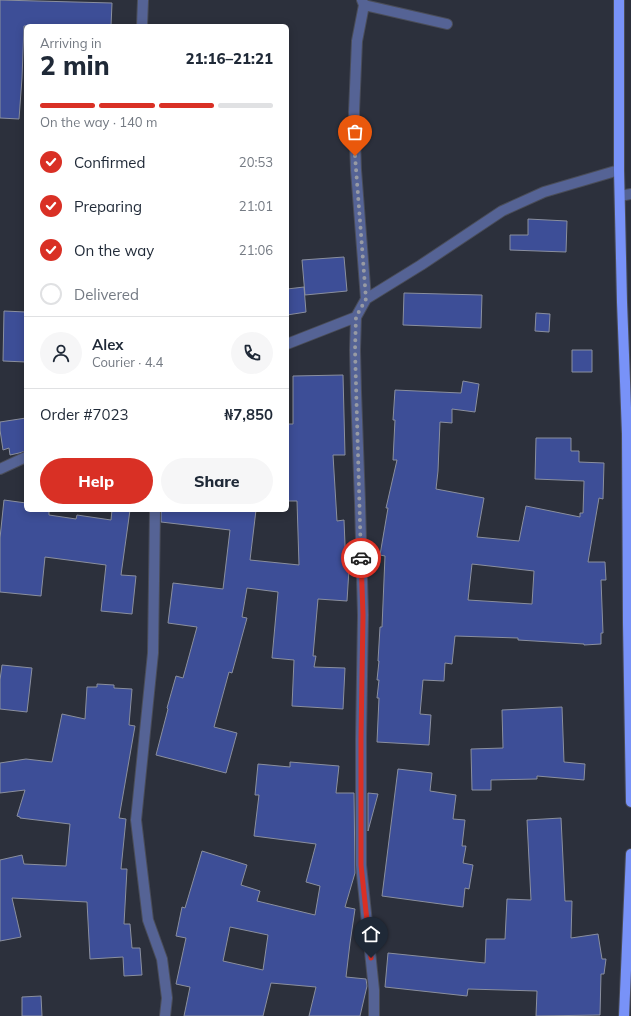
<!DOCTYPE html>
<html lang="en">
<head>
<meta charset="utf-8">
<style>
  :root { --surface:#fff; --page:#f6f6f7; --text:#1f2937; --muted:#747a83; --line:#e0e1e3; --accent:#d93025 }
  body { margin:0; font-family:Mulish,sans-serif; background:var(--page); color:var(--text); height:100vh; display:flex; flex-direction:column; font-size:15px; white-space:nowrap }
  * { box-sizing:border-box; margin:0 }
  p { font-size:13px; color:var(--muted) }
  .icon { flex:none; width:22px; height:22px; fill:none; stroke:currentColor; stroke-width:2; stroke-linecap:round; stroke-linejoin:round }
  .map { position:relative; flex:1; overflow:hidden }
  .side { position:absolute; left:24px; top:24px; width:265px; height:488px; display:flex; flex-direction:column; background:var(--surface); border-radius:6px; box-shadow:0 2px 10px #0003 }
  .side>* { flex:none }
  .pin { position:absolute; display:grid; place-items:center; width:34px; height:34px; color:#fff; margin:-41px -17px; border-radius:50% 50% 50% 0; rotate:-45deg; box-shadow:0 0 4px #0007 }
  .pin .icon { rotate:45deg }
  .courier { position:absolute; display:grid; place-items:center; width:40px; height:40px; margin:-20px; border:3px solid #d93025; border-radius:50%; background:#fff; color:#222; box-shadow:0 1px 5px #0007 }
  .overview em { font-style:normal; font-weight:800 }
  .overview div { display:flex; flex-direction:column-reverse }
  .overview { display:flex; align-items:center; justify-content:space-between; height:68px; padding:0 16px }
  h1 { font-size:26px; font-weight:800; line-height:30px }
  .bar { display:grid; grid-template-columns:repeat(4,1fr); gap:6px 4px; align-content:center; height:48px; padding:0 16px }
  .bar i { height:5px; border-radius:3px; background:var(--line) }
  .bar .on { background:var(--accent) }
  .bar p { grid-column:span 4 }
  .line { display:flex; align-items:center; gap:10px; padding:0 16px; border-top:1px solid var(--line) }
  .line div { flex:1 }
  .round { display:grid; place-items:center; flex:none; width:42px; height:42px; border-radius:21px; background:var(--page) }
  ol { padding:0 16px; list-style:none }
  li { display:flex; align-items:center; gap:12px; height:44px }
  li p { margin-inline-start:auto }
  li .icon { padding:4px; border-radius:50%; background:var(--accent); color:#fff; stroke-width:4 }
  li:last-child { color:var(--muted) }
  li i { width:22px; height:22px; border:2px solid var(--line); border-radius:50% }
  .primary-button { display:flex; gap:8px; margin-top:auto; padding:8px 16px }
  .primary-button a { flex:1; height:46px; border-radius:24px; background:var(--accent); color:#fff; font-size:16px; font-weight:800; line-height:46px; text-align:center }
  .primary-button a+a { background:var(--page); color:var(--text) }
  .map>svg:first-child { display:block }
</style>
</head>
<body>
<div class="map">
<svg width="631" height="1016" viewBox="0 0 631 1016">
  <rect width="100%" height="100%" fill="#2c303c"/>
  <path fill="#3d4e97" stroke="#8a8f9e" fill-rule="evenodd" d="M 0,0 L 112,3 L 111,26 L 24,26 L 22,78 L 19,119 L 0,118 Z
    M 528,219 L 567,221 L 566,252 L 510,250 L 510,235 L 528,235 Z
    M 344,257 L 347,291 L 305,295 L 302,260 Z
    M 304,287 L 306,312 L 287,315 L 287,289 Z
    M 404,293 L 482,295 L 481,328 L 403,325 Z
    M 4,311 L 26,312 L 26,362 L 3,361 Z
    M 536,313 L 550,314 L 549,332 L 535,331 Z
    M 572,350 L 592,350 L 592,372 L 572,372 Z
    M 343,375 L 345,455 L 333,455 L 337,521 L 344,520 L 346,569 L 349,569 L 347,601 L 318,599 L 313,656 L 316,656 L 314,667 L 345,668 L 343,709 L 292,706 L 294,660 L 272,658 L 278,592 L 247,588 L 242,617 L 247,618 L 232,673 L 229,672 L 214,727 L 237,733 L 226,773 L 156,755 L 168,709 L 167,708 L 176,676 L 183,678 L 197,627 L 168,623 L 173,583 L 223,589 L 230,530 L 161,522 L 161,510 L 256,510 L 250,560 L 299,565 L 297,501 L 287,501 L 287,424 L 293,424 L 293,376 Z
    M 463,381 L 479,384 L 475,412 L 452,409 L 452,423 L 440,422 L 438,471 L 436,489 L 484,498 L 477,537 L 519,541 L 526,506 L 580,517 L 580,513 L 583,513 L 584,481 L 535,479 L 536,438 L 571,438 L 571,451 L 579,451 L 579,462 L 604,463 L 603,499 L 599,498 L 588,562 L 605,562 L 606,580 L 601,580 L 603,633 L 601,633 L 601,644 L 584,645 L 584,644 L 518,640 L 518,638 L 455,636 L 452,664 L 445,663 L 444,681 L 423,680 L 420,714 L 431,715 L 429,745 L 377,742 L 379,698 L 377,698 L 379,680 L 377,680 L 379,661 L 378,661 L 380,627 L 382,627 L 385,556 L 380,555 L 388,508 L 386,508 L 397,460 L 393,460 L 395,420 L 393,420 L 395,390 L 461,393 ZM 472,564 L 534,571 L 532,604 L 468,600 Z
    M 26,418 L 26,451 L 19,453 L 10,455 L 9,448 L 3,450 L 0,430 L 0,422 Z
    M 4,500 L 26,503 L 26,510 L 49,510 L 49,515 L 76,519 L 77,515 L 111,520 L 112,510 L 130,510 L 121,575 L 136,576 L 132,614 L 101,611 L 106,565 L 45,557 L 41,596 L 0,592 L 0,538 Z
    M 2,665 L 32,668 L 27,712 L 0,709 L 0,680 Z
    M 97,684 L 114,685 L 114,688 L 132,689 L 129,725 L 135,726 L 119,818 L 126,819 L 121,869 L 127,869 L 124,924 L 130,924 L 132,948 L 140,948 L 142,975 L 124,976 L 123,957 L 90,959 L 87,902 L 12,898 L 21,937 L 0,941 L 0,860 L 22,855 L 24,864 L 66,866 L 70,824 L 20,818 L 20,817 L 17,816 L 25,790 L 0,793 L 0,763 L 26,759 L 52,762 L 62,714 L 85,719 L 87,687 L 97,687 Z
    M 562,707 L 564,762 L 585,764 L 584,780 L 537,776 L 537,779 L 491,780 L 491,790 L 472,790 L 471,749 L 503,748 L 502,710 Z
    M 290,762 L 339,766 L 336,793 L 354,793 L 355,873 L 345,907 L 355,909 L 350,943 L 346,977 L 366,979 L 367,986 L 360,1016 L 309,1016 L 316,987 L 271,983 L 263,1016 L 184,1016 L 190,987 L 176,984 L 186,938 L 176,936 L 182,907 L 185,908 L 202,851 L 247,865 L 241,885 L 260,891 L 257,901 L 315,915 L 320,886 L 306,882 L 316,844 L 254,836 L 259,795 L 255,795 L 258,764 L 290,767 ZM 230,927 L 268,935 L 263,970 L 223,961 Z
    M 398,769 L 432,773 L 430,791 L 456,795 L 453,819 L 465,820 L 462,846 L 466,846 L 463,863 L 473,865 L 469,889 L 465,888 L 463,907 L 382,896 Z
    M 368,793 L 378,794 L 368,831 Z
    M 561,818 L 565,901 L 572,901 L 571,938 L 598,934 L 602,959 L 606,959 L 604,974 L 601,974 L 600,1015 L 536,1016 L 537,991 L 468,989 L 467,996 L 385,987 L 388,953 L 485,963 L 486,939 L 505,939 L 507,899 L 531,900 L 527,820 Z
    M 41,996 L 42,1016 L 22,1016 L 22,997 Z"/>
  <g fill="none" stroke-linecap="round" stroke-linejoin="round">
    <defs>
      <path id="minor" d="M 362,0 L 364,5 L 357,41 L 354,112 L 356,170 L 366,299
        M 364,5 L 447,24
        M 142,26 L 143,0
        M 620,196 L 631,194
        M 356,317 L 355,350 L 356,392 L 360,503 L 363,615 L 361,738 L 361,865 L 374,990 L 374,1016
        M 287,344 L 356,317 L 366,299 L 421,265 L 502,211 L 544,192 L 619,170
        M 0,469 L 26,457
        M 155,510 L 153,653 L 136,820 L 148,920 L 162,959 L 167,998 L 165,1016"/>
      <path id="major" d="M 619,0 L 619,170 L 622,302 L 627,434 L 628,623 L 631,802
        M 624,1016 L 631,854"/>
    </defs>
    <use href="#minor" stroke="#4a4d59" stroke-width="12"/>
    <use href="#major" stroke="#4a4d59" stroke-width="12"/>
    <use href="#minor" stroke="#556395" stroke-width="10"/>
    <use href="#major" stroke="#7892f8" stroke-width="10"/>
  </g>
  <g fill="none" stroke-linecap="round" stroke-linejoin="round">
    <path stroke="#979aa3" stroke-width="4" stroke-dasharray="0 7.2" d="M 355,156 L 366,299 L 356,317 L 355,350 L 361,558"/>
    <path stroke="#d93025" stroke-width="5" d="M 361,558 L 363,615 L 361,738 L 361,865 L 371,958"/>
  </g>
</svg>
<div class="pin" style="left:355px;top:156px;background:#ea580c"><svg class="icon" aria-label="bag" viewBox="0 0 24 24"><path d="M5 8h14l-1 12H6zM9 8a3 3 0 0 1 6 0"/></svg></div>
<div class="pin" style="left:371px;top:958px;background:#1f2937"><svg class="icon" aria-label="home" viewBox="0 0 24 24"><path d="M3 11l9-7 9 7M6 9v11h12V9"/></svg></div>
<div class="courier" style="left:361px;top:558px"><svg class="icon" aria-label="car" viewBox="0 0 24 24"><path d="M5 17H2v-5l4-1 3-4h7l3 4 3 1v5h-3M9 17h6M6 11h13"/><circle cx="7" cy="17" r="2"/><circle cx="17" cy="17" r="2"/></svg></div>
<section class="side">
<div class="overview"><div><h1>2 min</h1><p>Arriving in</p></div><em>21:16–21:21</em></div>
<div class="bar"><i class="on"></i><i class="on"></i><i class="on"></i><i></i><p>On the way · 140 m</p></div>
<ol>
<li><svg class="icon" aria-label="check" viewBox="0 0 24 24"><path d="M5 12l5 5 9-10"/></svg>Confirmed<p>20:53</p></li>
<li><svg class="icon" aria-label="check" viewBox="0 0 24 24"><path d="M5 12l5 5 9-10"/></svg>Preparing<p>21:01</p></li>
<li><svg class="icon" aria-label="check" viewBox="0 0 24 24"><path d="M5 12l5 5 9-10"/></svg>On the way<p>21:06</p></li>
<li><i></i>Delivered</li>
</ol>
<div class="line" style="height:72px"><a class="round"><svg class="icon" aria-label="person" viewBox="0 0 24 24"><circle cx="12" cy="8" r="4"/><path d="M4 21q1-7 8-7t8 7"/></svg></a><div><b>Alex</b><p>Courier · 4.4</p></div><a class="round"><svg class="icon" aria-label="phone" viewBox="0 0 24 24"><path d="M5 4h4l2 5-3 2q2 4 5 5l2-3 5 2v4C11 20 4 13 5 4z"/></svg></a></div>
<div class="line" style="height:52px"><div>Order #7023</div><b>₦7,850</b></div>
<div class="primary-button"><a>Help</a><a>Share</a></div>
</section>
</div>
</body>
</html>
